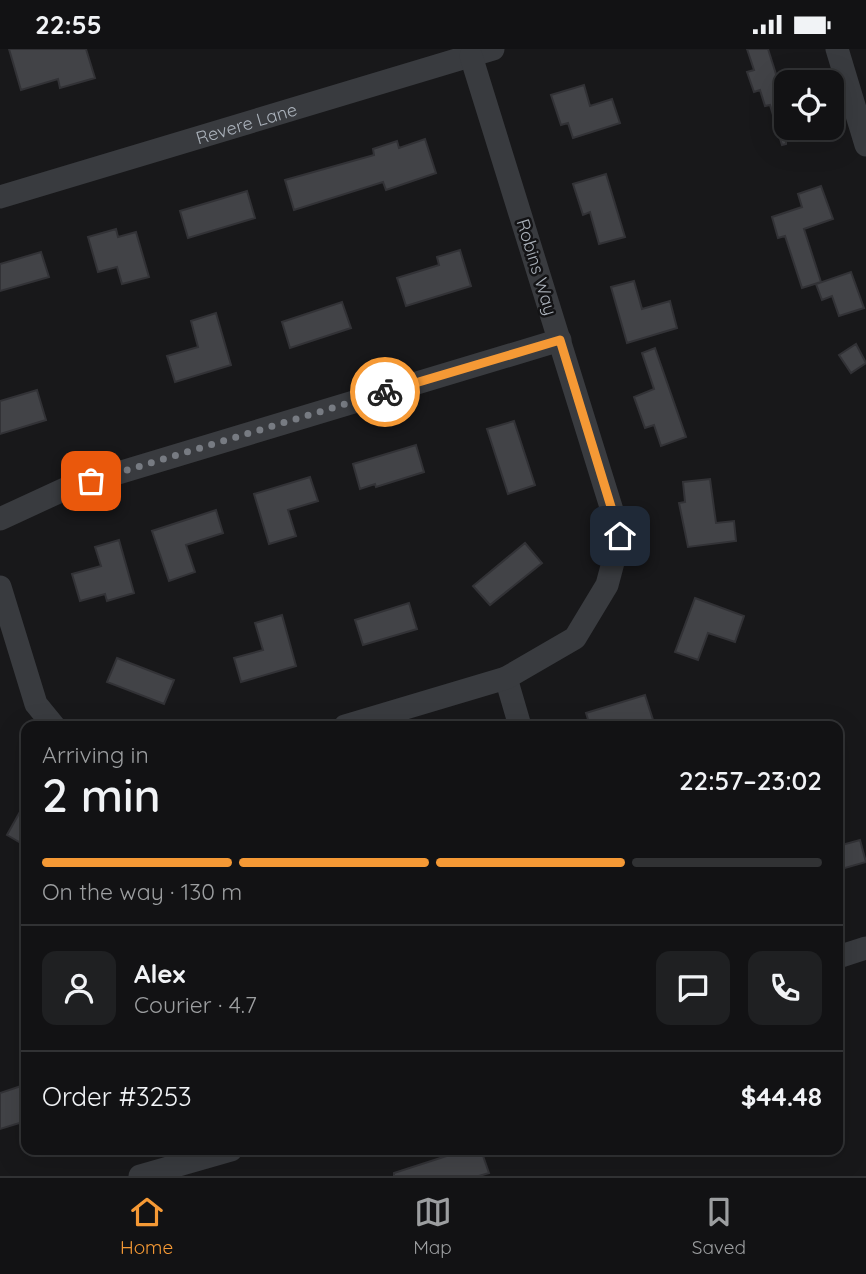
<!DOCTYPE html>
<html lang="en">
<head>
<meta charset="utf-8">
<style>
  :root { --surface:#121214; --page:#1f2022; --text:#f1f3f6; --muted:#9c9ea0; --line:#313234; --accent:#f59935 }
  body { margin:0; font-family:Quicksand,sans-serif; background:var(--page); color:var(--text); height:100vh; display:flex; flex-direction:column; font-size:26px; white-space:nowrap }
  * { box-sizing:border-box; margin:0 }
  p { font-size:23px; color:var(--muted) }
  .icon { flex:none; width:38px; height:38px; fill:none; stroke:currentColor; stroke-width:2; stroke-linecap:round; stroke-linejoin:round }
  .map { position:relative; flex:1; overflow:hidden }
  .details { position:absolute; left:21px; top:672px; width:822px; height:434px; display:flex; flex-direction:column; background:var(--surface); border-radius:14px; box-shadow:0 7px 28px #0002,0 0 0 2px var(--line) }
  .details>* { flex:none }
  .tools { position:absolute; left:774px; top:21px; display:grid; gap:14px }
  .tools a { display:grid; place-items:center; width:70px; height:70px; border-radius:14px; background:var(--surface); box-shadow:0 7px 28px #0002,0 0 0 2px var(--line); font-size:35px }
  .pin { position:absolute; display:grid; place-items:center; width:60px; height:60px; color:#fff; margin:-30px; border-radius:14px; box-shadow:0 4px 10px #0006 }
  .courier { position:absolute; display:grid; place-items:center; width:70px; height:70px; margin:-35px; border:5px solid #f59935; border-radius:50%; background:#fff; color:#222; box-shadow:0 2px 9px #0007 }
  .head em { font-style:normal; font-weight:600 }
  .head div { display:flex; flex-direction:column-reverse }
  .head { display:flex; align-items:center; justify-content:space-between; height:119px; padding:0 21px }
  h1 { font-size:46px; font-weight:600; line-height:52px }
  .bar { display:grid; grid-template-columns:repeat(4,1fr); gap:10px 7px; align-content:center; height:84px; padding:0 21px }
  .bar i { height:9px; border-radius:5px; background:var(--line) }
  .bar .on { background:var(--accent) }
  .bar p { grid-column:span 4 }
  .line { display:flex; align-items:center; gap:18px; padding:0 21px; border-top:2px solid var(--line) }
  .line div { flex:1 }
  .round { display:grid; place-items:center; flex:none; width:74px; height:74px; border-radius:14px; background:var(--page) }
  .status { display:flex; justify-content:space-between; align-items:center; height:49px; padding:0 35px; background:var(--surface); direction:ltr }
  .status svg { height:19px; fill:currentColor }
  .dock { display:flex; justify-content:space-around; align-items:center; height:98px; border-top:2px solid var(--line); background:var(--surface); font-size:19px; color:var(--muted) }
  .dock a { display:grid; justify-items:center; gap:4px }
  .dock .on { color:var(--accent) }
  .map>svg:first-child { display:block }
</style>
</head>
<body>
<div class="status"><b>22:55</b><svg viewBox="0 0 49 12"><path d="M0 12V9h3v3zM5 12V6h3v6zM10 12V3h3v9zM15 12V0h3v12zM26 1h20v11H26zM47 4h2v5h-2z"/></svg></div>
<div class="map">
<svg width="866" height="1127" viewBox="0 0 866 1127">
  <rect width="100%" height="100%" fill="#18181a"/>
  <path fill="#424347" stroke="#323236" stroke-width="2" d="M 9,0 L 86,0 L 95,29 L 60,39 L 58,30 L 21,41 Z
    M 747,0 L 768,0 L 782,44 L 786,43 L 786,95 L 782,96 L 770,56 L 765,57 L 760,41 L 754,43 L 747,23 L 754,21 Z
    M 584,36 L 590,57 L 612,50 L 620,74 L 573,89 L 568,74 L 561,76 L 551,46 Z
    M 425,90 L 436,124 L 386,141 L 383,133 L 294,161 L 285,131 L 374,106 L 373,100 L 397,92 L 399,99 Z
    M 606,125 L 625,188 L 599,195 L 590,163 L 583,166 L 573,135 Z
    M 821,137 L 833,170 L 804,180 L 821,233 L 802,239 L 785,187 L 778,189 L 772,168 L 802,158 L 798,145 Z
    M 247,142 L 255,169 L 188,189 L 180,162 Z
    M 116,180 L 118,188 L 136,183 L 149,228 L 122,235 L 117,218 L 98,223 L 88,188 Z
    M 460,201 L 471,237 L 406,257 L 397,229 L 439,216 L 437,208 Z
    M 41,203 L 49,228 L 0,242 L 0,215 Z
    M 851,223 L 864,259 L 839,267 L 832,247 L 822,251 L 816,235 Z
    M 634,232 L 642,260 L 670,252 L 677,279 L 627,294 L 611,238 Z
    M 342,253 L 351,279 L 290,299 L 282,273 Z
    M 216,264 L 231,316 L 175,333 L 167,307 L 198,298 L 191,272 Z
    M 856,295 L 866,314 L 851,324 L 839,306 Z
    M 655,299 L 686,388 L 661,397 L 654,376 L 645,379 L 634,348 L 654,340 L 642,304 Z
    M 37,341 L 46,371 L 0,385 L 0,352 Z
    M 514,372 L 535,436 L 508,445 L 487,380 Z
    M 416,396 L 424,423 L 376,438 L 375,435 L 360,440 L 353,415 Z
    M 310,428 L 318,452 L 288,461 L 296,487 L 269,495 L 254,445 Z
    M 710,430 L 716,474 L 734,472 L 736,492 L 688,498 L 679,454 L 685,453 L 683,433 Z
    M 216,461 L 223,484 L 186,496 L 195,523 L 169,532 L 152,482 Z
    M 119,491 L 134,544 L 107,552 L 105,545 L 80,552 L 72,525 L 101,517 L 95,498 Z
    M 525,494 L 542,514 L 490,556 L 473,537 Z
    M 695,549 L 744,567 L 735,593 L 708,584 L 698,611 L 675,603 Z
    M 409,554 L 417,580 L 363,596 L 355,571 Z
    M 282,566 L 296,617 L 241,633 L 234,609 L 263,601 L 255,574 Z
    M 117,609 L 174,631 L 164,655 L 107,633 Z
    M 645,646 L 655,677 L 590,677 L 586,664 Z
    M 26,752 L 26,797 L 7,786 Z
    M 860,791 L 866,813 L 838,821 L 838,797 Z
    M 21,1037 L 23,1043 L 26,1042 L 26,1072 L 0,1080 L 0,1044 Z
    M 465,1101 L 481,1101 L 489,1124 L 479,1127 L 394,1127 L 394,1124 Z"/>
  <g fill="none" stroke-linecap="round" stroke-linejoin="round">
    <g stroke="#393b3f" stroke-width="23">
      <path d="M 837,0 L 866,96"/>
      <path id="s1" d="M 0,148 L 493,0"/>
      <path d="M 0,470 L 65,440 L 560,291"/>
      <path d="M 0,538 L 36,655 L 54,677"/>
      <path d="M 506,629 L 520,677"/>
      <path d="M 345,677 L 506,629 L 575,589 L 607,536 L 620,487 L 471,7"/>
      <path d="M 838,908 L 866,899"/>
      <path d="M 140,1127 L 231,1101"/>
    </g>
  </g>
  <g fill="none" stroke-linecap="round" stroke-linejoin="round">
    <path stroke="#777b82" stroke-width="7" stroke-dasharray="0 12.6" d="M 91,432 L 385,343"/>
    <path stroke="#f59935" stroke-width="9" d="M 385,343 L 560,291 L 620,487"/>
  </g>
  <g text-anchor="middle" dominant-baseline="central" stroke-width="5" stroke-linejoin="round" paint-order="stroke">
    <g font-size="18" fill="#aab1ba" stroke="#131315">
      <text stroke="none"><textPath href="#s1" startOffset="257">Revere Lane</textPath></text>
      <text transform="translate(537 218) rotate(73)">Robins Way</text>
    </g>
  </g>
</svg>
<div class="tools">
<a><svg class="icon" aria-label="locate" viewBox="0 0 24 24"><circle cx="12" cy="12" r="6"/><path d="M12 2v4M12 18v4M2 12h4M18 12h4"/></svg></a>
</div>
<div class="pin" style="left:91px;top:432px;background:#ea580c"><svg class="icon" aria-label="bag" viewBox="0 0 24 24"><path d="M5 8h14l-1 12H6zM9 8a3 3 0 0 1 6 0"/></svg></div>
<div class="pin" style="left:620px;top:487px;background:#1f2937"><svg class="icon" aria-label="home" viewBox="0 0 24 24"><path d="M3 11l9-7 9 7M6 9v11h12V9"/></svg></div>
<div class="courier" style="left:385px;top:343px"><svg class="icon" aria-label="bike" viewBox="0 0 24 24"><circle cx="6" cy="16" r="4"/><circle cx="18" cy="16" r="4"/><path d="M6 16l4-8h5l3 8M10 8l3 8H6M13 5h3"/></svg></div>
<section class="details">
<div class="head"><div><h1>2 min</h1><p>Arriving in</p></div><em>22:57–23:02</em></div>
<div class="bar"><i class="on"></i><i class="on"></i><i class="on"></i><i></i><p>On the way · 130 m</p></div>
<div class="line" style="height:126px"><a class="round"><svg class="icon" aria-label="person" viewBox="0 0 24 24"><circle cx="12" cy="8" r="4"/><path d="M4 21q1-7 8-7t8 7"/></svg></a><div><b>Alex</b><p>Courier · 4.7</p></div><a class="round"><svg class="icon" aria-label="chat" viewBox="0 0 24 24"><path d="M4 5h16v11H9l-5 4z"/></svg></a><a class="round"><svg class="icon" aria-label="phone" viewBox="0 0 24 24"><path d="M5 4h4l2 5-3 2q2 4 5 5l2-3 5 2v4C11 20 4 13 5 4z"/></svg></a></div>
<div class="line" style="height:91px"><div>Order #3253</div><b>$44.48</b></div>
</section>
</div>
<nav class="dock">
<a class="on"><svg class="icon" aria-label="home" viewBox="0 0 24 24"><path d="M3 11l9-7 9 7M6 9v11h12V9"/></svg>Home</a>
<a><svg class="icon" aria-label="map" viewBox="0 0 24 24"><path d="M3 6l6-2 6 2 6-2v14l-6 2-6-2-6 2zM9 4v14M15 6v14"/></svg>Map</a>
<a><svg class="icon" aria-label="saved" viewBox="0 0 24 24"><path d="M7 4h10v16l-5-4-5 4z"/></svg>Saved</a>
</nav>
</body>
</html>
